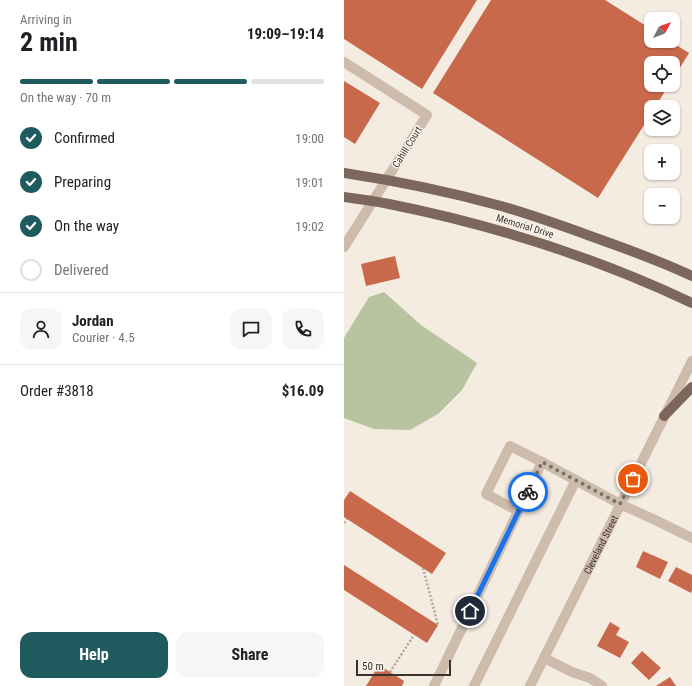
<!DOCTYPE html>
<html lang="en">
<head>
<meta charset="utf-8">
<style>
  :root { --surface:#fff; --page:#f6f6f6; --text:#202124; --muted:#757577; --line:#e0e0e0; --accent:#1f5a5e }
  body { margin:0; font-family:"Roboto Condensed",sans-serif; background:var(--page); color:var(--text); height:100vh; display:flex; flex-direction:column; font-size:15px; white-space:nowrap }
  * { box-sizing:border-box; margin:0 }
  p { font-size:13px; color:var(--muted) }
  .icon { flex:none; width:22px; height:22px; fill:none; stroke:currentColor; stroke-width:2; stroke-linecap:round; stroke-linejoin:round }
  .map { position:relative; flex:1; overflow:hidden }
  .drawer { display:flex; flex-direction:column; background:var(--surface); width:344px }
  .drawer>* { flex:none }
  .needle { width:26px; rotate:49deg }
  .fabs { position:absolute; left:300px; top:12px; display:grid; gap:8px }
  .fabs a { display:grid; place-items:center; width:36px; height:36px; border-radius:8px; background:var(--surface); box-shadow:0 1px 3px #0004; font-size:20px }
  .scale { position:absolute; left:12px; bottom:10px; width:95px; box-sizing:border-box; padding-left:4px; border:2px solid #3b302b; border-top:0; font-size:11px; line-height:14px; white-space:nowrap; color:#3b302b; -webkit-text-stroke:3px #fbf5ee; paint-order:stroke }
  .pin { position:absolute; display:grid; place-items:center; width:34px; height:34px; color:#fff; margin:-17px; border:2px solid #fff; border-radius:50%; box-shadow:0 1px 4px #0007 }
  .courier { position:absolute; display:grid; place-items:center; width:40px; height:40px; margin:-20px; border:3px solid #1a73e8; border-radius:50%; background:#fff; color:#222; box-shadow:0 1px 5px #0007 }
  .summary em { font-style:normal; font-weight:700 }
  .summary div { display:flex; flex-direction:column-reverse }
  .summary { display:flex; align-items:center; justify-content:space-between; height:68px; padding:0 20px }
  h1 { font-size:26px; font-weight:700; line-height:30px }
  .bar { display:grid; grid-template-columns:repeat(4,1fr); gap:6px 4px; align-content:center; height:48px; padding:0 20px }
  .bar i { height:5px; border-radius:3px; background:var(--line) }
  .bar .selected { background:var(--accent) }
  .bar p { grid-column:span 4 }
  .line { display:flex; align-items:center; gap:10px; padding:0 20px; border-top:1px solid var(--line) }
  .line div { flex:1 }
  .round { display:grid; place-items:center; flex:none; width:42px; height:42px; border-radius:12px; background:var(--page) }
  ol { padding:0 20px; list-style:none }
  li { display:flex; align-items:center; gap:12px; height:44px }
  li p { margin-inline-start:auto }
  li .icon { padding:4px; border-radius:50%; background:var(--accent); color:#fff; stroke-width:4 }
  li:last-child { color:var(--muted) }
  li i { width:22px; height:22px; border:2px solid var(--line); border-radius:50% }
  .button { display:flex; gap:8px; margin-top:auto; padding:8px 20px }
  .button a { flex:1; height:46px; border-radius:12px; background:var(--accent); color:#fff; font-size:16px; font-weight:700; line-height:46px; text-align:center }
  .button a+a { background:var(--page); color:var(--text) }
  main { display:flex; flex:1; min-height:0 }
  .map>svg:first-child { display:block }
</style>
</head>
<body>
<main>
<section class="drawer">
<div class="summary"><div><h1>2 min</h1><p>Arriving in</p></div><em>19:09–19:14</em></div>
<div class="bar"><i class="selected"></i><i class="selected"></i><i class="selected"></i><i></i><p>On the way · 70 m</p></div>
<ol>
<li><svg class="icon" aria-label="check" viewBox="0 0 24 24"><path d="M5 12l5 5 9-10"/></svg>Confirmed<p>19:00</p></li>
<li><svg class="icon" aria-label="check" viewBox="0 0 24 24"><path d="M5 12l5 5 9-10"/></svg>Preparing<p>19:01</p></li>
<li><svg class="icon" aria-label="check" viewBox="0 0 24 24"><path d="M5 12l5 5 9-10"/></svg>On the way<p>19:02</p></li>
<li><i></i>Delivered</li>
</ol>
<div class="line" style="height:72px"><a class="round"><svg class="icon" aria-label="person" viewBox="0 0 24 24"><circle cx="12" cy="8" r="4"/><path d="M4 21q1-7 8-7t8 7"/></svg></a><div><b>Jordan</b><p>Courier · 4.5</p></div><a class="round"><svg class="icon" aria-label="chat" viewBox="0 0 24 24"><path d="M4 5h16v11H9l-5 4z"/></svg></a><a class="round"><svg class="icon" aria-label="phone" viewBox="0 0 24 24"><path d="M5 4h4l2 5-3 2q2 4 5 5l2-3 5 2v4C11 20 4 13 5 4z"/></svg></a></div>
<div class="line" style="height:52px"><div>Order #3818</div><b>$16.09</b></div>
<div class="button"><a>Help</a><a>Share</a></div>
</section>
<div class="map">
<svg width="348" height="686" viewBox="0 0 348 686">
  <rect width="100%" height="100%" fill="#f4ebe1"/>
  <path fill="#b8c4a0" d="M 40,292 L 77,325 L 133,363 L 118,390 L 94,414 L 66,430 L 30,429 L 0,418 L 0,338 L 25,297 Z"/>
  <path fill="#c8694b" d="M 0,0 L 133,0 L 78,89 L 0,39 Z
    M 147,0 L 261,0 L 307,29 L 307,41 L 326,41 L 345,53 L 329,79 L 329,63 L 307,63 L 307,85 L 325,85 L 311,107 L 307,107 L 307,114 L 254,198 L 89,93 Z
    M 0,81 L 36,103 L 11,144 L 0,137 Z
    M 51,256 L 56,278 L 22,286 L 17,264 Z
    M 6,491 L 102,553 L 88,574 L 0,517 L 0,500 Z
    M 299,551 L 324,562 L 316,579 L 292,567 Z
    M 0,565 L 94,625 L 83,643 L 0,590 Z
    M 332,567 L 348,575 L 348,590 L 347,593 L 324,581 Z
    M 266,622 L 276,628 L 272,635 L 285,642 L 276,658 L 253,646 Z
    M 298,651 L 317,668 L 305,680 L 287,663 Z
    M 35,665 L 60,681 L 58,686 L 22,686 Z
    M 326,677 L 332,686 L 312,686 Z"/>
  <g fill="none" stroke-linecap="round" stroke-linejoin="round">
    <path stroke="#b9a596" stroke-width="2.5" stroke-dasharray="2 2" stroke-linecap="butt" d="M 0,523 L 3,519
      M 79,568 L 94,625
      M 46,672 L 70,635"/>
    <g stroke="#cdbbac" stroke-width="10">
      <path d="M 0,62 L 83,115 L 0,247"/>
      <path d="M 174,511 L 142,494 L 166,446 L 198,462"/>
      <path d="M 200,658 L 228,672 L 246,678 L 258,686"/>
      <path d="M 90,686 L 198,462 L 276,504 L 309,519 L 348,538"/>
      <path d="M 130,686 L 232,480"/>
      <path id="s1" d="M 186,686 L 348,361"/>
    </g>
    <path stroke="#7d675c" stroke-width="10" d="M 0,173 C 53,181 106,192 157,206 C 188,215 219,226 249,237 C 283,249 316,261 348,276
      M 0,197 C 15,199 30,201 45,204 C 150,225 251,257 348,303
      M 320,416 L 348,387"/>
  </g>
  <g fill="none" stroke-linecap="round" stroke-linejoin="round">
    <path stroke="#7c716b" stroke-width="4" stroke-dasharray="0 7.2" d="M 184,492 L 198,462 L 276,504 L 289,479"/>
    <path stroke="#1a73e8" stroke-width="5" d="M 126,611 L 184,492"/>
  </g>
  <g text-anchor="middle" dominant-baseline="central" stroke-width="3" stroke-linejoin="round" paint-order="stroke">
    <g font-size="10" fill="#3b302b" stroke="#fbf5ee">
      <text transform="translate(63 147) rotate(-58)">Cahill Court</text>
      <text transform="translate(181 226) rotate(17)">Memorial Drive</text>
      <text stroke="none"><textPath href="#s1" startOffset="158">Cleveland Street</textPath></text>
    </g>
  </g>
</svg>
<div class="fabs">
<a><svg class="needle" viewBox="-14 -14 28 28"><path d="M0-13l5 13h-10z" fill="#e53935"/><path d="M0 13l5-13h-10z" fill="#757577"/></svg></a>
<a><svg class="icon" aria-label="locate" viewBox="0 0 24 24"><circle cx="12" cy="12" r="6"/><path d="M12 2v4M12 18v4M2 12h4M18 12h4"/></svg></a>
<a><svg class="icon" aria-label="layers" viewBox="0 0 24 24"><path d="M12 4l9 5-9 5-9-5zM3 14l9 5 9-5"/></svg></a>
<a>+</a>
<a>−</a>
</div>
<div class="scale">50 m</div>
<div class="pin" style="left:289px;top:479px;background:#ea580c"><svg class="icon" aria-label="bag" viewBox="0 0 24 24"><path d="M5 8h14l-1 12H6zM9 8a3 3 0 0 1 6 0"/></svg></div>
<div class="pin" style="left:126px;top:611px;background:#1f2937"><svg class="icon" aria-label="home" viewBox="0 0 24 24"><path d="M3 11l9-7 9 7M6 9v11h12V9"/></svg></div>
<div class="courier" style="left:184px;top:492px"><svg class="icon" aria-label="bike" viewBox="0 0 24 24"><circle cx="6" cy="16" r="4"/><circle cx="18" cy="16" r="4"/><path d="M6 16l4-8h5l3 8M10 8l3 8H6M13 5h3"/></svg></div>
</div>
</main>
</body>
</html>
